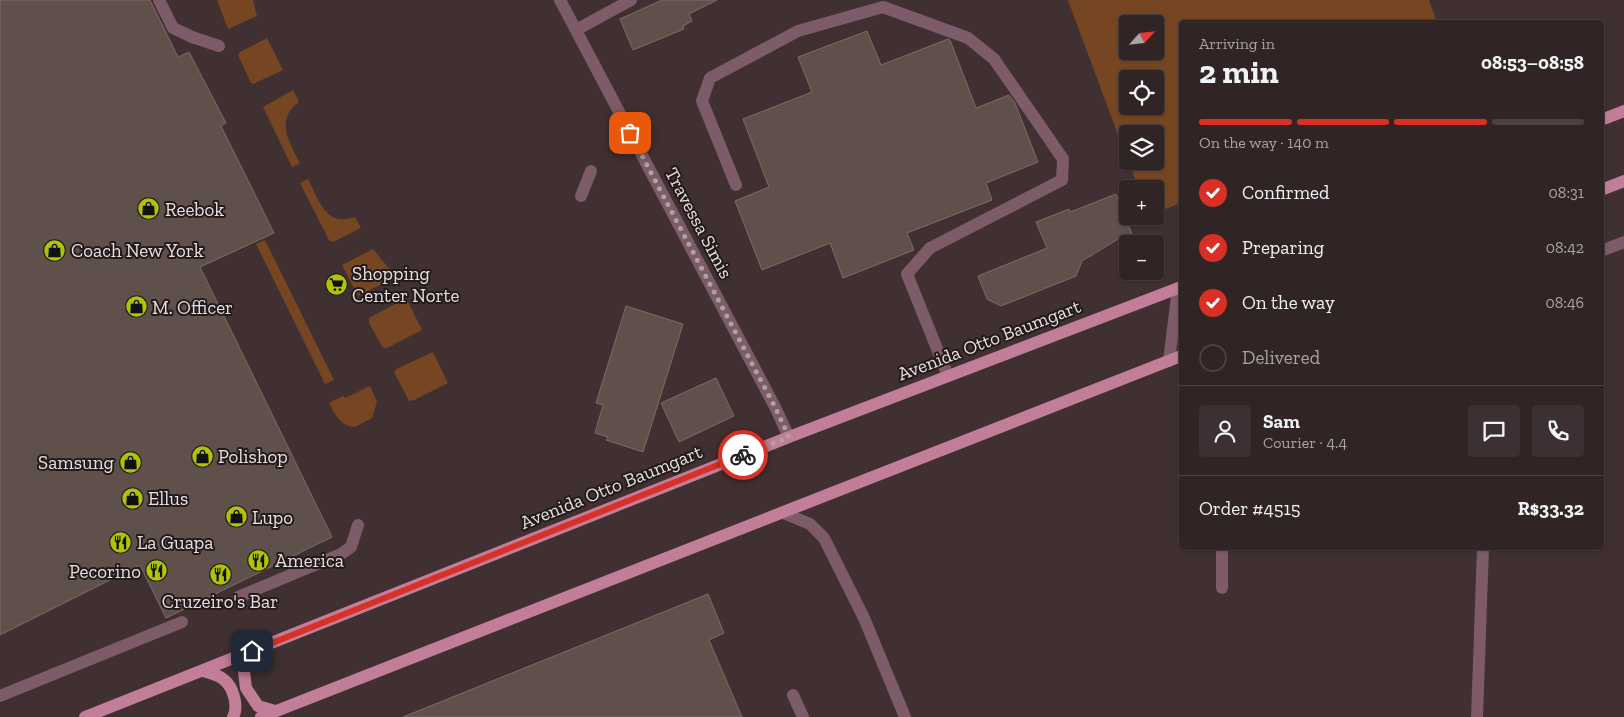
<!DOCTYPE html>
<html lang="en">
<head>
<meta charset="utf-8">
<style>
  :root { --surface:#302425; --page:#3c3032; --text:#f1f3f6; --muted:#a8a4a7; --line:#4b4142; --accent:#d93025 }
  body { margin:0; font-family:"Zilla Slab",serif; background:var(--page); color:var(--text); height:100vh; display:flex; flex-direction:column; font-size:19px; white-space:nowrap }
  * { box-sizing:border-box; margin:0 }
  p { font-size:16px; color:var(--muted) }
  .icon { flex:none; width:28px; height:28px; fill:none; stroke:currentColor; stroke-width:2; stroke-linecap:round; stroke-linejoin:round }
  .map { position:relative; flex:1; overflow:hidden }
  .side { position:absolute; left:1179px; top:20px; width:425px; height:530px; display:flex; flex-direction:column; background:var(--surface); border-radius:5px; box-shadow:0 1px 4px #0004,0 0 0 1px var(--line) }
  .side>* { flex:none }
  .needle { width:32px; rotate:63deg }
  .tools { position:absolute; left:1119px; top:15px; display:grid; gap:10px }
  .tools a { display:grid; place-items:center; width:45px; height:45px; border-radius:5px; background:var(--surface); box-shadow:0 1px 4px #0004,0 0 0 1px var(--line); font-size:25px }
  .pin { position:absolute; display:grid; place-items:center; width:42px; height:42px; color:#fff; margin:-21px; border-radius:10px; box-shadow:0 2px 8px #0006 }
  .courier { position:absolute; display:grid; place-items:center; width:50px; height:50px; margin:-25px; border:4px solid #d93025; border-radius:50%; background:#fff; color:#222; box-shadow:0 1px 6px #0007 }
  .headline em { font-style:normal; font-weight:700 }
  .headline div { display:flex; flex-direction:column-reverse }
  .headline { display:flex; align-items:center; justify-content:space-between; height:85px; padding:0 20px }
  h1 { font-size:32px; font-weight:700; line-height:38px }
  .bar { display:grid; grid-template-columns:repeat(4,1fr); gap:8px 5px; align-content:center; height:60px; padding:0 20px }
  .bar i { height:6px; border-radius:4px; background:var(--line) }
  .bar .on { background:var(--accent) }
  .bar p { grid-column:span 4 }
  .line { display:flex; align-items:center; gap:12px; padding:0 20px; border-top:1px solid var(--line) }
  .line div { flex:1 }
  .round { display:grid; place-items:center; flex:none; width:52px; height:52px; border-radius:5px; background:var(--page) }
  ol { padding:0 20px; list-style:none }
  li { display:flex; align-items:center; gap:15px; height:55px }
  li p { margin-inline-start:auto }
  li .icon { padding:5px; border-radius:50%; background:var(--accent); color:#fff; stroke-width:4 }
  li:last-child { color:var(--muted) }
  li i { width:28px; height:28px; border:2px solid var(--line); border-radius:50% }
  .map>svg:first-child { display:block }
</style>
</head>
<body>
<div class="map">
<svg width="1624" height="717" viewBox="0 0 1624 717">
  <rect width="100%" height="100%" fill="#403031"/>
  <path fill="#764622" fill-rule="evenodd" d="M 217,0 L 253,0 L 257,16 L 228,29 Z
    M 1068,0 L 1429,0 L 1437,22 L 1181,22 L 1181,203 L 1155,213 L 1155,189 L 1139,189 L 1128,161 L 1155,161 L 1155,134 L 1128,134 L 1127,159 ZM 1128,24 L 1155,24 L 1155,51 L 1128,51 ZM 1128,79 L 1155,79 L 1155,106 L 1128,106 Z
    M 267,38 L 283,70 L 253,84 L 251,83 L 238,55 L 240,52 Z
    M 293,90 L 299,102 C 274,121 290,142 300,164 L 292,167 L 263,107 Z
    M 308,179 C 315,192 323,217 339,219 C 344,220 351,218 355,217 L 361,228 L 335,241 L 332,242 L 329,240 L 300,183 Z
    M 265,240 L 334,380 L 325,384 L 256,244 Z
    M 373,249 L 396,277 L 358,296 L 342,265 Z
    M 406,298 L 422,330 L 387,348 L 383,348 L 369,323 L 369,318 Z
    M 433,352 L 448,383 L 414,400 L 409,401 L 394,372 L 396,369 Z
    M 370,386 L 377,402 L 372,418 L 355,427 C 341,426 335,415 329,403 L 343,396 L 345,398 Z"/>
  <path fill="#60504b" stroke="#7c6b66" d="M 0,0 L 150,0 L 178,57 L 189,52 L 226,123 L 221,126 L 274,233 L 200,267 L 332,537 L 166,618 L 140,565 L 0,635 Z
    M 662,0 L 717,0 L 689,14 L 692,21 L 683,26 L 684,29 L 633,50 L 620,19 Z
    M 867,31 L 881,65 L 948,39 L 950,40 L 976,108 L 1009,95 L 1015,103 L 1038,162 L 986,183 L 992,200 L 907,233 L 914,250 L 843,278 L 830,243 L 762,270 L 735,201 L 769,187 L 743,119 L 812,92 L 798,57 Z
    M 1116,194 L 1132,234 L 1120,238 L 1082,261 L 1076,276 L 1001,306 L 987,299 L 978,276 L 1047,248 L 1036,222 L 1069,209 L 1070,212 Z
    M 626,306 L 683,324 L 643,452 L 606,440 L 608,437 L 595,433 L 603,405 L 596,403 Z
    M 716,378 L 734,416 L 679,442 L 661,403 Z
    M 708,594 L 724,633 L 709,640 L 742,717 L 403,717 Z"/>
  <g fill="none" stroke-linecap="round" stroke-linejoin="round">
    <path stroke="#7d5b68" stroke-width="12" d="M 159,0 L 173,28 L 192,37 L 219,46
      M 560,0 L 775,407 L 789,437
      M 576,30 L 631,0
      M 736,185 L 702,101 L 710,78 L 798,31 L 883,7 L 968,38 L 994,59 L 1063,159 L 1062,180 L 930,248 L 907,274 L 948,376
      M 581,196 L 591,171
      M 1601,251 L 1624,242
      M 1169,361 L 1178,288
      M 783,513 L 810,524 L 824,538 L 864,618 L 905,717
      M 1222,548 L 1222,588
      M 238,597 L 341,554 L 351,547 L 358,525
      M 793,695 L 803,717
      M 0,696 L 182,622
      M 1477,717 L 1483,548"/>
    <path stroke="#c27e99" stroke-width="12" d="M 1601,120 L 1624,111
      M 1601,190 L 1624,181
      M 252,651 L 244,672 L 246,688 L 258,706 L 275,711
      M 203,671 C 209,673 218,675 223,679 C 233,686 239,706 233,717
      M 85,717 L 789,437 L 1181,287
      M 261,717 L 1181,356"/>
  </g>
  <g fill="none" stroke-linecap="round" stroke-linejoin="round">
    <path stroke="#aea2a2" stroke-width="5" stroke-dasharray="0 9" d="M 630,133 L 775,407 L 789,437 L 743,455"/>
    <path stroke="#d93025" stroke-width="6" d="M 252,651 L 743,455"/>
  </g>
  <defs>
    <symbol id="shop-disc" viewBox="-11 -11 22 22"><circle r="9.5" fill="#b0c502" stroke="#221a1b"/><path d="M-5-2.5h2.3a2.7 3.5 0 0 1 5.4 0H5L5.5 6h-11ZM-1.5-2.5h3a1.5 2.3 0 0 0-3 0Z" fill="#111"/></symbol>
    <symbol id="supermarket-disc" viewBox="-11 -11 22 22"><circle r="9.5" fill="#b0c502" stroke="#221a1b"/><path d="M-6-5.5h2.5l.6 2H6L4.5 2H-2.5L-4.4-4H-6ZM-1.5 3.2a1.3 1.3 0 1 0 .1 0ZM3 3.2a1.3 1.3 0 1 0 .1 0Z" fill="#111"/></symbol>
    <symbol id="restaurant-disc" viewBox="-11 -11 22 22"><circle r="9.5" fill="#b0c502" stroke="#221a1b"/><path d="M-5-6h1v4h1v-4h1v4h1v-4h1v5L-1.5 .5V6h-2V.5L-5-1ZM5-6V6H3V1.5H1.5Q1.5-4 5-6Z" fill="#111"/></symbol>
  </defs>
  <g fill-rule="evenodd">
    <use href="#shop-disc" x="136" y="196" width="25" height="25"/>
    <use href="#shop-disc" x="42" y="238" width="25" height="25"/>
    <use href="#supermarket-disc" x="324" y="272" width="25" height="25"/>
    <use href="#shop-disc" x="124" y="294" width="25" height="25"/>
    <use href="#shop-disc" x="190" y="444" width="25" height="25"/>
    <use href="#shop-disc" x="118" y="450" width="25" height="25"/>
    <use href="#shop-disc" x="120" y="486" width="25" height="25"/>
    <use href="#shop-disc" x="224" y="504" width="25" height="25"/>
    <use href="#restaurant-disc" x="108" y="530" width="25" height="25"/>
    <use href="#restaurant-disc" x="246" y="548" width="25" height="25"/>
    <use href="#restaurant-disc" x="144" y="558" width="25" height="25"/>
    <use href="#restaurant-disc" x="208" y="562" width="25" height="25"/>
  </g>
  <g text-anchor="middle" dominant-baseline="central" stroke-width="4" stroke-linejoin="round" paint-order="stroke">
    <g font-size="19" fill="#e9dfdf" stroke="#221a1b" text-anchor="start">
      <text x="165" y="209">Reebok</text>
      <text x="71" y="250">Coach New York</text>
      <text x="352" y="273">Shopping<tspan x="352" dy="22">Center Norte</tspan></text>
      <text x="152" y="307">M. Officer</text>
      <text x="218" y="456">Polishop</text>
      <text x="114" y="462" text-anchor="end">Samsung</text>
      <text x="148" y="498">Ellus</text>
      <text x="252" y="517">Lupo</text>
      <text x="137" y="542">La Guapa</text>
      <text x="275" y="560">America</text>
      <text x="141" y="571" text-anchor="end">Pecorino</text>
      <text x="220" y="601" text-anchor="middle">Cruzeiro's Bar</text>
    </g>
    <g font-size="19" fill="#e9dfdf" stroke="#221a1b">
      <text transform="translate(699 223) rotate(62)">Travessa Simis</text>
      <text transform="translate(989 340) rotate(-21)">Avenida Otto Baumgart</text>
      <text transform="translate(611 487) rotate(-22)">Avenida Otto Baumgart</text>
    </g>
  </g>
</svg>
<div class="tools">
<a><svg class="needle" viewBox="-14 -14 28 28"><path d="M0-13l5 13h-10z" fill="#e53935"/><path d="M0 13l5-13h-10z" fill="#a8a4a7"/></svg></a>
<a><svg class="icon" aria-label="locate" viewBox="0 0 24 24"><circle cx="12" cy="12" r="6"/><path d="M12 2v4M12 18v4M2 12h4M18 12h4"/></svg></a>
<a><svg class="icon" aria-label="layers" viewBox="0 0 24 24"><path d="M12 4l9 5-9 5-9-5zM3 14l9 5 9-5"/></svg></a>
<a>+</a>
<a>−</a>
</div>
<div class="pin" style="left:630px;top:133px;background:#ea580c"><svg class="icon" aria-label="bag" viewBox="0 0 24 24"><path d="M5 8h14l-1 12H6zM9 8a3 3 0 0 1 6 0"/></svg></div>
<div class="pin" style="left:252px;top:651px;background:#1f2937"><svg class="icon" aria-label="home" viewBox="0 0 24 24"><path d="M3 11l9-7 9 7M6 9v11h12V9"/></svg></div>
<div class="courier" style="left:743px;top:455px"><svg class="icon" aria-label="bike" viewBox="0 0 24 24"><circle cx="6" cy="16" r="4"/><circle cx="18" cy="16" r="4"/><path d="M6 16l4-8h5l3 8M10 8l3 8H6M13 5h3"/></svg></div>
<section class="side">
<div class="headline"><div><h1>2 min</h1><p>Arriving in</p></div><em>08:53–08:58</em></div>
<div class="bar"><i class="on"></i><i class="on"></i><i class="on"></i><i></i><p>On the way · 140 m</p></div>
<ol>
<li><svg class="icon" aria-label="check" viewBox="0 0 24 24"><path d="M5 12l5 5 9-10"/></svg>Confirmed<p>08:31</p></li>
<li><svg class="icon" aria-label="check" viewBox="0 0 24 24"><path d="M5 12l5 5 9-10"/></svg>Preparing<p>08:42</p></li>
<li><svg class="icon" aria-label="check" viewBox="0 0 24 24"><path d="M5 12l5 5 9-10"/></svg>On the way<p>08:46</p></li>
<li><i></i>Delivered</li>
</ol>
<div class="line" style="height:90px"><a class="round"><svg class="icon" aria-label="person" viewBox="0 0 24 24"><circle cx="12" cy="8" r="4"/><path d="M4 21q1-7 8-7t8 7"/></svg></a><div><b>Sam</b><p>Courier · 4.4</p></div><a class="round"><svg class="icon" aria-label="chat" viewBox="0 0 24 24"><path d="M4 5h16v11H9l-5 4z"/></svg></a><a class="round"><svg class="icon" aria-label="phone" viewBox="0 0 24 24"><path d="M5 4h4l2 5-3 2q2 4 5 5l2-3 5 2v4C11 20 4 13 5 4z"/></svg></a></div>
<div class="line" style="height:65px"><div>Order #4515</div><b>R$33.32</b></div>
</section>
</div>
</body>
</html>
